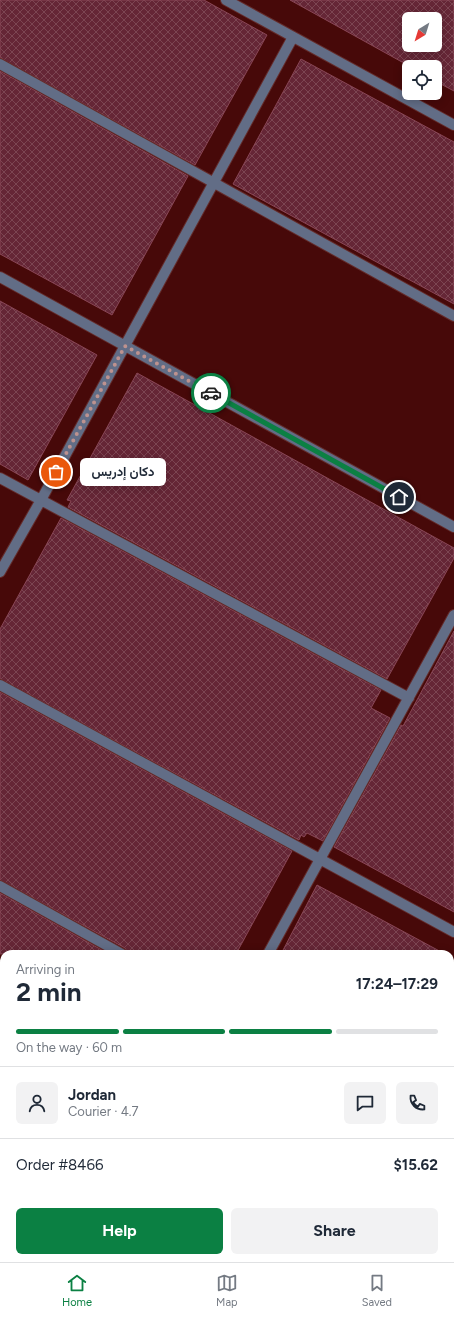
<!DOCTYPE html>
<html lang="en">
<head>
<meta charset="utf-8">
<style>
  :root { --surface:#fff; --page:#f2f2f3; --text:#1f2937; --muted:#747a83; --line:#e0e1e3; --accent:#0b8043 }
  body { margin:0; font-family:Figtree,Vazirmatn,sans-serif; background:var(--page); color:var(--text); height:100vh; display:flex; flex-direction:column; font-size:15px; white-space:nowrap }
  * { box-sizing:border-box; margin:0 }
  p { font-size:13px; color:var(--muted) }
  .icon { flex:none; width:22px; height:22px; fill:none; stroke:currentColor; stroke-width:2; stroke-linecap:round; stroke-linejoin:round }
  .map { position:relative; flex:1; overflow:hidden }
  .side { position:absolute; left:0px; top:950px; width:454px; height:312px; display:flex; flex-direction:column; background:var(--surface); border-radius:12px 12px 0 0; box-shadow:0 2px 10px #0003 }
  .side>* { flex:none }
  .needle { width:26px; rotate:218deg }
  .fabs { position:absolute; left:402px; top:12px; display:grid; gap:8px }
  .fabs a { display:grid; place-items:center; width:40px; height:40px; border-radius:6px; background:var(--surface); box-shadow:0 2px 10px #0003; font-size:20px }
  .pin { position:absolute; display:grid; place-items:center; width:34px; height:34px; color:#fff; margin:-17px; border:2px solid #fff; border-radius:50%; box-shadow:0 1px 4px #0007 }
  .courier { position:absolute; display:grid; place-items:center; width:40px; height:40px; margin:-20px; border:3px solid #0b8043; border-radius:50%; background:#fff; color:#222; box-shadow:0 1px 5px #0007 }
  .bubble { position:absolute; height:28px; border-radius:6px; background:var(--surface); box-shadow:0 2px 10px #0003; font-size:13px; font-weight:700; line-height:28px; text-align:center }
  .overview em { font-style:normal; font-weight:700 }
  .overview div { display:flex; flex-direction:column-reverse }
  .overview { display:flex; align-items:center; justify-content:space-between; height:68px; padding:0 16px }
  h1 { font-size:26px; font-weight:700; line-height:30px }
  .bar { display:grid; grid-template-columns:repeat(4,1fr); gap:6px 4px; align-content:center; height:48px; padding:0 16px }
  .bar i { height:5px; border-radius:3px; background:var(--line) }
  .bar .current { background:var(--accent) }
  .bar p { grid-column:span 4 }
  .line { display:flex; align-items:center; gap:10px; padding:0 16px; border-top:1px solid var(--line) }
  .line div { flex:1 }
  .round { display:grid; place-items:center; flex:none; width:42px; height:42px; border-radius:6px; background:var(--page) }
  .button { display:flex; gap:8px; margin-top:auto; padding:8px 16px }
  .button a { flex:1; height:46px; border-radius:6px; background:var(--accent); color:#fff; font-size:16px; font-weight:700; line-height:46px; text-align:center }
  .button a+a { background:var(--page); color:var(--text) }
  .tab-bar { display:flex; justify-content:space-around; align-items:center; height:56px; border-top:1px solid var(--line); background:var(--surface); font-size:11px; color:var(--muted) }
  .tab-bar a { display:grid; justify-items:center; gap:2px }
  .tab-bar .current { color:var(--accent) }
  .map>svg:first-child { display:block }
</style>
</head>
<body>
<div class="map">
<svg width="454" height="1262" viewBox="0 0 454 1262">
  <defs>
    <pattern id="building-cross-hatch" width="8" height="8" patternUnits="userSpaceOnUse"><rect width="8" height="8" fill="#652636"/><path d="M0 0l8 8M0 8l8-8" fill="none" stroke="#7c4552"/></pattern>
  </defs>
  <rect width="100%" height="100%" fill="#470909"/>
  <path fill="url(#building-cross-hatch)" stroke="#894656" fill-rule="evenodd" d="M 0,0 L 204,0 L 267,35 L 195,165 L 0,58 Z
    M 290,0 L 454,0 L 454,91 L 435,81 L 435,67 L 411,67 ZM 409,19 L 435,19 L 435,45 L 409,45 Z
    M 301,59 L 454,142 L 454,304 L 233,184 Z
    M 0,71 L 188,176 L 112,315 L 0,254 Z
    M 0,301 L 97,355 L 28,480 L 0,464 Z
    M 137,373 L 454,548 L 454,558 L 387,679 L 68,507 L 71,501 L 67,500 Z
    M 61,518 L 381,690 L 371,708 L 390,718 L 323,841 L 307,833 L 304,837 L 301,835 L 299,840 L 0,679 L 0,629 Z
    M 454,631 L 454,912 L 334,847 L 401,725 L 403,726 Z
    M 0,692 L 292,851 L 236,954 L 128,954 L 125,948 L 0,880 Z
    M 317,885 L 382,920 L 445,954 L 281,954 Z
    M 0,893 L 109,954 L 0,954 Z"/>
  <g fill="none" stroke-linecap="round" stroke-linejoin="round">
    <defs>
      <path id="minor" d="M 226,0 L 454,125
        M 0,64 L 454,316
        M 0,277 L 454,527
        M 0,478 L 409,698
        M 0,572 L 41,500 L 293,37
        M 0,685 L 454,932
        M 0,886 L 122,954
        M 268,954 L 454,615
        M 450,1043 L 454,1036
        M 0,1093 L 4,1095
        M 450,1178 L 454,1180
        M 298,1258 L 305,1262
        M 99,1262 L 101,1258
        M 330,1262 L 333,1258"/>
    </defs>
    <use href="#minor" stroke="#642b2a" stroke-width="12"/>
    <use href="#minor" stroke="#626d86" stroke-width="10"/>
  </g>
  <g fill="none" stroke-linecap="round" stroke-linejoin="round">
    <path stroke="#bd928f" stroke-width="4" stroke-dasharray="0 7.2" d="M 56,472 L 125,346 L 211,393"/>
    <path stroke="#0b8043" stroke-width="5" d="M 211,393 L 399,497"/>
  </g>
</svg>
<div class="fabs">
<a><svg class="needle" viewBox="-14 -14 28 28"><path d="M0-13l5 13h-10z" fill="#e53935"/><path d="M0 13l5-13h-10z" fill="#747a83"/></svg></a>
<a><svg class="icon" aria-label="locate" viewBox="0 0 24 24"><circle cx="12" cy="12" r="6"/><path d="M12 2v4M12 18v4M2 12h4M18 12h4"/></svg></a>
</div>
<div class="pin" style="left:56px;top:472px;background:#ea580c"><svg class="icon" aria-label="bag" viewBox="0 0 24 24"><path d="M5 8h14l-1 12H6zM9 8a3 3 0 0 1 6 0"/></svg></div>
<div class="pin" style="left:399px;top:497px;background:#1f2937"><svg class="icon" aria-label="home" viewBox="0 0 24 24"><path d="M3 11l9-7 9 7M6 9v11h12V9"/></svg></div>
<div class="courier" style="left:211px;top:393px"><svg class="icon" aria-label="car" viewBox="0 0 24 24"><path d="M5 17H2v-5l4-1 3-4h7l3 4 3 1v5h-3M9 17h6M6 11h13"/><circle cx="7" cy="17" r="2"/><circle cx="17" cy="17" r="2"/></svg></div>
<div class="bubble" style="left:80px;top:458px;width:86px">دكان إدريس</div>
<section class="side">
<div class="overview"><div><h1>2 min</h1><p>Arriving in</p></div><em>17:24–17:29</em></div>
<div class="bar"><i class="current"></i><i class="current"></i><i class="current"></i><i></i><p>On the way · 60 m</p></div>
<div class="line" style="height:72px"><a class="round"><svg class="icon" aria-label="person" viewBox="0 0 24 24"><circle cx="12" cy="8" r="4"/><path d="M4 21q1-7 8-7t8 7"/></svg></a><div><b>Jordan</b><p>Courier · 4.7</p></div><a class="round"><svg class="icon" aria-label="chat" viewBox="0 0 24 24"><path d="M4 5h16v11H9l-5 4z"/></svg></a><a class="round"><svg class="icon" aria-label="phone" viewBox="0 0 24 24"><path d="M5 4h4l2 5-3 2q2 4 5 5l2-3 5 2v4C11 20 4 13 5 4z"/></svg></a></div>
<div class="line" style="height:52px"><div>Order #8466</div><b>$15.62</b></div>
<div class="button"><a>Help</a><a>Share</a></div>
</section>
</div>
<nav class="tab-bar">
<a class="current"><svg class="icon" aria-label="home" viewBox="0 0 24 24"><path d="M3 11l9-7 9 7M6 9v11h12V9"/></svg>Home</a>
<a><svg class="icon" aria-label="map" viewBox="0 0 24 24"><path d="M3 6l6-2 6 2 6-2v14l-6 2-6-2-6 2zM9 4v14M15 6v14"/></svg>Map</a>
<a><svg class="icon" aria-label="saved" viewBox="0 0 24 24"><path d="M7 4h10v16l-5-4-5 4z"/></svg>Saved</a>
</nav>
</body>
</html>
